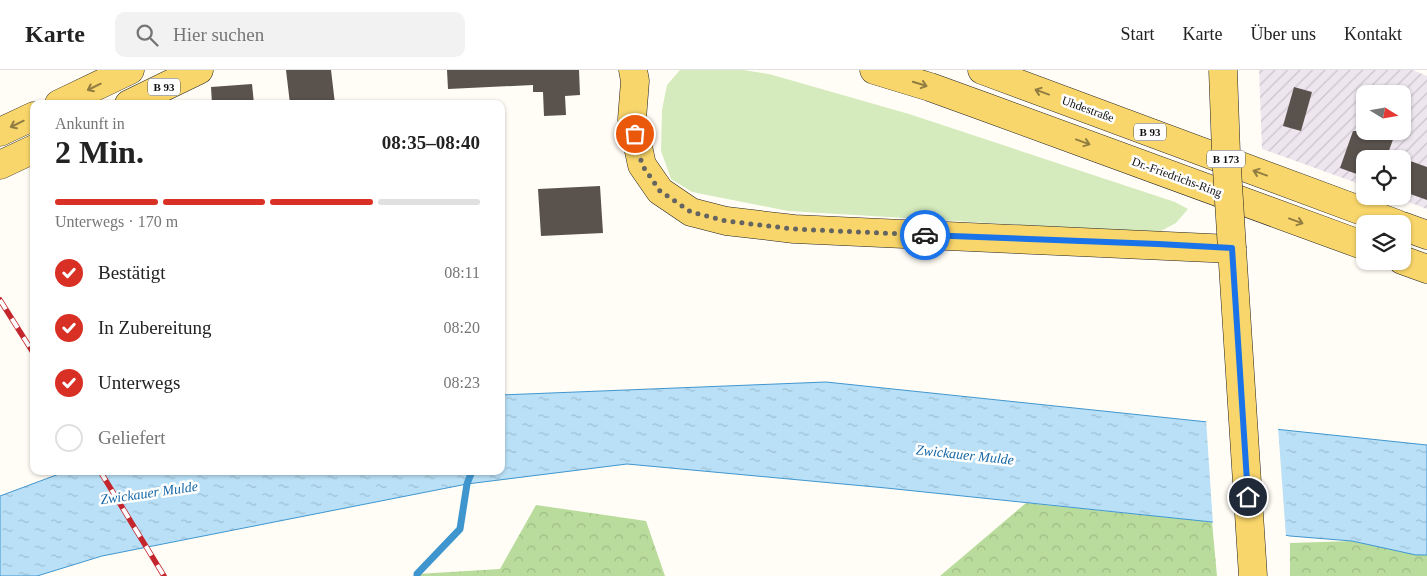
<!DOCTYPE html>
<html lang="de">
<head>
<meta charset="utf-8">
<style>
  :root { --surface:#fff; --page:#f2f2f2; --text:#222; --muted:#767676; --line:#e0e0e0; --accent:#d93025 }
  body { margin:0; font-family:"Times New Roman",serif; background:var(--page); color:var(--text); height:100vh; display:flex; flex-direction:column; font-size:19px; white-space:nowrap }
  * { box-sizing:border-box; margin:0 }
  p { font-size:16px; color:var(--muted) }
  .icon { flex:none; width:28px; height:28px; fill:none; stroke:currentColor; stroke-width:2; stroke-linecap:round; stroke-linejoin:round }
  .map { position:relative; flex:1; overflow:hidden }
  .side { position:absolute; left:30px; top:30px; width:475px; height:375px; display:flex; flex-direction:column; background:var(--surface); border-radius:10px; box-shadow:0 1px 4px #0004 }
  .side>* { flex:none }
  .needle { width:32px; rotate:101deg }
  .buttons { position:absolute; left:1356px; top:15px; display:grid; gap:10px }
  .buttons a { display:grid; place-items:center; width:55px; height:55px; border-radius:10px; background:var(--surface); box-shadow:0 1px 4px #0004; font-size:25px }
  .pin { position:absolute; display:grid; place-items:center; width:42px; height:42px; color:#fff; margin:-21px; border:2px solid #fff; border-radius:50%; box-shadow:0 1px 5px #0007 }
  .courier { position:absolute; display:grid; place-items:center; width:50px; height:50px; margin:-25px; border:4px solid #1a73e8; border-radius:50%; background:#fff; color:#222; box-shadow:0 1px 6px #0007 }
  .summary em { font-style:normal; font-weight:800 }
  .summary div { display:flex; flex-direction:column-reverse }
  .summary { display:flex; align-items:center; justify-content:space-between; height:85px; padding:0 25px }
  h1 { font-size:32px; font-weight:800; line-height:38px }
  .bar { display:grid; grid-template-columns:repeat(4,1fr); gap:8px 5px; align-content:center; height:60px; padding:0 25px }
  .bar i { height:6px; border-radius:4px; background:var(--line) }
  .bar .active { background:var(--accent) }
  .bar p { grid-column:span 4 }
  ol { padding:0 25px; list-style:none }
  li { display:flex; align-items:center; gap:15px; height:55px }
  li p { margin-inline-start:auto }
  li .icon { padding:5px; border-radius:50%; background:var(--accent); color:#fff; stroke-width:4 }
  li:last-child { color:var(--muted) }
  li i { width:28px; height:28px; border:2px solid var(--line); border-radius:50% }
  header { display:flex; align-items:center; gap:30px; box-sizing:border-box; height:70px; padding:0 25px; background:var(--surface); border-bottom:1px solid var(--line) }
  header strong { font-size:24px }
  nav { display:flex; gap:28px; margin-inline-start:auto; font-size:18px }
  .search { width:350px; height:45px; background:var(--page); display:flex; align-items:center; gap:12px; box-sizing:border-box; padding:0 18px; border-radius:10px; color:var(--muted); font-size:19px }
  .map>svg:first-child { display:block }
</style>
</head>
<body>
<header>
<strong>Karte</strong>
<div class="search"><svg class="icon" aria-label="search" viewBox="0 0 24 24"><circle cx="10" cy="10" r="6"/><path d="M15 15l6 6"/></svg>Hier suchen</div>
<nav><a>Start</a><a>Karte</a><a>Über uns</a><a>Kontakt</a></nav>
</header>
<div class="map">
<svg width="1427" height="506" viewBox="0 0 1427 506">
  <defs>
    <pattern id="industrial-furrows" width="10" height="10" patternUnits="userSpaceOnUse" patternTransform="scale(1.25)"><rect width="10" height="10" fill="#eee6ef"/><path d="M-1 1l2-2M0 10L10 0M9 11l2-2" fill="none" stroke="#cbc4cc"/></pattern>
    <pattern id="forest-crowns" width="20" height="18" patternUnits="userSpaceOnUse" patternTransform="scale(1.25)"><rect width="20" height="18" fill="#b9dc9c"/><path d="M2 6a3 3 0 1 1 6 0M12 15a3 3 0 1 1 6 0" fill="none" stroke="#9ebc85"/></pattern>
    <pattern id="water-ripples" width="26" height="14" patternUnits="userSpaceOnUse" patternTransform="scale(1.25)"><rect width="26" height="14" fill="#b9e0f7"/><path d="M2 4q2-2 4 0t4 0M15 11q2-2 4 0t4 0" fill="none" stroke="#9ebfd3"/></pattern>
  </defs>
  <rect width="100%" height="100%" fill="#fffdf5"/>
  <path fill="url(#industrial-furrows)" fill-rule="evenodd" d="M 1259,0 L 1413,0 L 1427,6 L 1427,139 L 1392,126 L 1402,126 L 1402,89 L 1365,89 L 1365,116 L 1262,79 ZM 1365,24 L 1402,24 L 1402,61 L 1365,61 Z"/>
  <path fill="#d5ebbd" d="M 680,0 L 743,0 L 769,4 L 909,44 L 1175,132 L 1188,139 L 1176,153 L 1161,161 L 1123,161 L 788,141 L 692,122 L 671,109 L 661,81 L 662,40 L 667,15 Z"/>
  <path fill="url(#forest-crowns)" d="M 1026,433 L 1212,452 L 1217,506 L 940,506 Z
    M 536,435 L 646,451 L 665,506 L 417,506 L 417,504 L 500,499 Z
    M 1352,471 L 1416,485 L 1427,485 L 1427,506 L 1290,506 L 1290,473 Z"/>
  <path fill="url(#water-ripples)" stroke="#3f96cf" d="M 826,312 L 1427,375 L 1427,485 L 1416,485 L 1352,471 L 1290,466 L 1212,452 L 886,418 L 627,394 L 467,414 L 102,486 L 37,506 L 0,506 L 0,426 L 67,401 L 501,401 L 501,325 Z"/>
  <path fill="#fffdf5" d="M 1206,349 L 1278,357 L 1286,467 L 1213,455 Z"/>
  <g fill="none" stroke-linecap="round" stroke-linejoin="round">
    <path stroke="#3f96cf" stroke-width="7" d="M 417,506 L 417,504 L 460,459 L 467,414 L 472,401"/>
  </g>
  <path fill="#5a524d" d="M 286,0 L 331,0 L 335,34 L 290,34 Z
    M 447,0 L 579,0 L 580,25 L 565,26 L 566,45 L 544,46 L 543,22 L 533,22 L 533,15 L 448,19 Z
    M 252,14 L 254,34 L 212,34 L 211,17 Z
    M 1294,17 L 1312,22 L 1301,61 L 1283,56 Z
    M 1353,61 L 1396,61 L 1386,89 L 1365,89 L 1365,107 L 1340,98 Z
    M 1402,88 L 1427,97 L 1427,130 L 1402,121 Z
    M 600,116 L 603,163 L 541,166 L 538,119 Z"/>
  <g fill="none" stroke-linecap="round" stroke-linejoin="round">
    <defs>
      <path id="major" d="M 633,0 L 635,11 L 632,49 L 642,95 L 660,121 L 691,142 L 726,151 L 794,159 L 1232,179 L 1253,506
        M 874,0 L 930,17 L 988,38 L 1365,176
        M 982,0 L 1397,154
        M 59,34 L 130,0
        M 129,34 L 199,0
        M 0,62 L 34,46
        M 0,95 L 34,79
        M 1402,156 L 1427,165
        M 1402,190 L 1427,199"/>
    </defs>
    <use href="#major" stroke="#222" stroke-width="29"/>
    <use href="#major" stroke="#f9d66b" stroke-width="28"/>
    <defs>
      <path id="rail" d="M 0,230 L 34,284
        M 100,401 L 164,506"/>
    </defs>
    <use href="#rail" stroke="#c4262e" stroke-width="5.5"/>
    <use href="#rail" stroke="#fff" stroke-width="4" stroke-dasharray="11" stroke-linecap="butt"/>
    <defs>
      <path id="major-bridge" d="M 1223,0 L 1226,83 L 1232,179"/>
    </defs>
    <use href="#major-bridge" stroke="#222" stroke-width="29" stroke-linecap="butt"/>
    <use href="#major-bridge" stroke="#f9d66b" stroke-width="28"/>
  </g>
  <defs><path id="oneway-shaft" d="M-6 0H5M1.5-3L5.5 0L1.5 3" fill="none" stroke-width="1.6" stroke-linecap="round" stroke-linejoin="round" transform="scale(1.25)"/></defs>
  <g stroke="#917d42">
    <use href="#oneway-shaft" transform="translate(920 14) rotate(17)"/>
    <use href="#oneway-shaft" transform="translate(94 17) rotate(154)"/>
    <use href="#oneway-shaft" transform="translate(1042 22) rotate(-160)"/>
    <use href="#oneway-shaft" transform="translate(17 54) rotate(154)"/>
    <use href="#oneway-shaft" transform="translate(1083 72) rotate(20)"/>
    <use href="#oneway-shaft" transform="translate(1260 103) rotate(-160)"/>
    <use href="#oneway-shaft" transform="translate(1296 151) rotate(20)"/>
  </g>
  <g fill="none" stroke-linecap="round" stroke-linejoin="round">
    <path stroke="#646461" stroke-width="5" stroke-dasharray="0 9" d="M 635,64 L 642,95 L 660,121 L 691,142 L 726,151 L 794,159 L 925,165"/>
    <path stroke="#1a73e8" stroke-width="6" d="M 925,165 L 1158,174 L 1232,178 L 1248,427"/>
  </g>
  <g text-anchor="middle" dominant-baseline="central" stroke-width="5" stroke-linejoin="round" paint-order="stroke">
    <g fill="#fff" stroke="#585858" stroke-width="1">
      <rect x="148" y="8.5" width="32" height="17" rx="4"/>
      <rect x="1134" y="53.5" width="32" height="17" rx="4"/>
      <rect x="1207" y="80.5" width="38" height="17" rx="4"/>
    </g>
    <g font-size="11" font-weight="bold" fill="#111">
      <text x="164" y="17">B 93</text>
      <text x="1150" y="62">B 93</text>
      <text x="1226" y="89">B 173</text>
    </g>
    <g font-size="12" fill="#111" stroke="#fff">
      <text transform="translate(1088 39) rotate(20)">Uhdestraße</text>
      <text transform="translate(1177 107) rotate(20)">Dr.-Friedrichs-Ring</text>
    </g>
    <g font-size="14" font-style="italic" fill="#1768a6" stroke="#fff">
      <text transform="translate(965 385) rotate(6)">Zwickauer Mulde</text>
      <text transform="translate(149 423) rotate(-8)">Zwickauer Mulde</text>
    </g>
  </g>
</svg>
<div class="buttons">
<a><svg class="needle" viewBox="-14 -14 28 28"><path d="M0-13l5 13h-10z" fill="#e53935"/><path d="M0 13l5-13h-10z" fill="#767676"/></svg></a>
<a><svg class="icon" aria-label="locate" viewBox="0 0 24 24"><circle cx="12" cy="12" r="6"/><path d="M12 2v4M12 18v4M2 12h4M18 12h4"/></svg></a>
<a><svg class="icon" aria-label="layers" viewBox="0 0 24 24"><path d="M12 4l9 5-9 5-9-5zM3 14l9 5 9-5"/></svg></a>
</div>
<div class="pin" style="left:635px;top:64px;background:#ea580c"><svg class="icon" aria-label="bag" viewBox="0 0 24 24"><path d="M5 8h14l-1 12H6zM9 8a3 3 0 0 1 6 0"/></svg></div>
<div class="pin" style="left:1248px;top:427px;background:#1f2937"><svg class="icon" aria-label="home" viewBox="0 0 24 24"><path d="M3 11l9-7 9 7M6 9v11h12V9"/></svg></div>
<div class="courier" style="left:925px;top:165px"><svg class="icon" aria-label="car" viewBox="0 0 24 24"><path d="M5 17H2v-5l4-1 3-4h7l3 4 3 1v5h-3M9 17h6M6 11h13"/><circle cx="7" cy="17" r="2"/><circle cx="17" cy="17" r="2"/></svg></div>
<section class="side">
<div class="summary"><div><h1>2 Min.</h1><p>Ankunft in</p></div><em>08:35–08:40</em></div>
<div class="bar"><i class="active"></i><i class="active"></i><i class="active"></i><i></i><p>Unterwegs · 170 m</p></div>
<ol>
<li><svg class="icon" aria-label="check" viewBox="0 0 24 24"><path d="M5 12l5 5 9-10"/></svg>Bestätigt<p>08:11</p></li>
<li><svg class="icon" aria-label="check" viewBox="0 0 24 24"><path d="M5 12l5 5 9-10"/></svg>In Zubereitung<p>08:20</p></li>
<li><svg class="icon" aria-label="check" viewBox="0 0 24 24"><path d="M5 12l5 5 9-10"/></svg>Unterwegs<p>08:23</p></li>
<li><i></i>Geliefert</li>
</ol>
</section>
</div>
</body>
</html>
